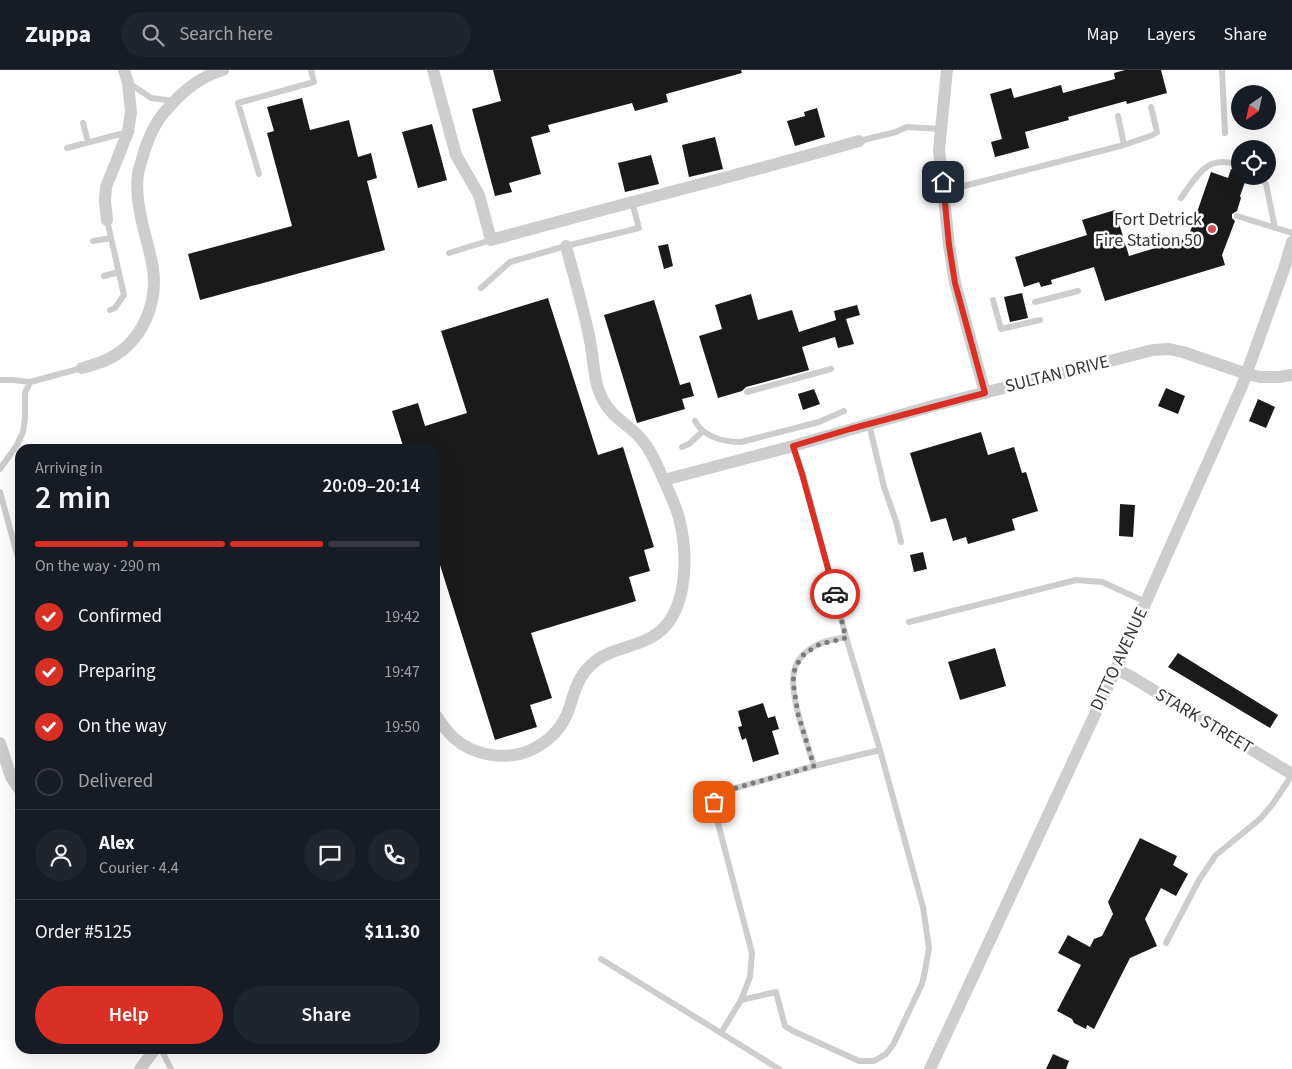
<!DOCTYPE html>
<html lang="en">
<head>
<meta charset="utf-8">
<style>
  :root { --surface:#171b24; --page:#20242c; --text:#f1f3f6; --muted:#9ea1a6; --line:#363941; --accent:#d93025 }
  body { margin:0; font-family:"Source Sans 3",sans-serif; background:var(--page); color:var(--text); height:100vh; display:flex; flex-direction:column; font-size:19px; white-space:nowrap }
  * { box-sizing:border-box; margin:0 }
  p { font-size:16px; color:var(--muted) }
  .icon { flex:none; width:28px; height:28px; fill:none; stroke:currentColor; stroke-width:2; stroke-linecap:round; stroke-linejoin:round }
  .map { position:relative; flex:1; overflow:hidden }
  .panel { position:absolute; left:15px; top:374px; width:425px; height:610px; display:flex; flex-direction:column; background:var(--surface); border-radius:15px; box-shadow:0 5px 20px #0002 }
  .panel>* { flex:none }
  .needle { width:32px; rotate:214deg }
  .tools { position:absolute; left:1231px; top:15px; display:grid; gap:10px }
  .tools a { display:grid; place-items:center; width:45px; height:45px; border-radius:50%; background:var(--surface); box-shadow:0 5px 20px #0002; font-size:25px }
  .pin { position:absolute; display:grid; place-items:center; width:42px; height:42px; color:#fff; margin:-21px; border-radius:10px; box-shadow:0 2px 8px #0006 }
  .courier { position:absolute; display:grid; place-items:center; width:50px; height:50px; margin:-25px; border:4px solid #d93025; border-radius:50%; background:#fff; color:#222; box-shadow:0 1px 6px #0007 }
  .overview em { font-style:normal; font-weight:600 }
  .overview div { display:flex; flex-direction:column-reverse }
  .overview { display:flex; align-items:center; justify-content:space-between; height:85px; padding:0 20px }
  h1 { font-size:32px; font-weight:600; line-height:38px }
  .bar { display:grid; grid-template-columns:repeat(4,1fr); gap:8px 5px; align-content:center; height:60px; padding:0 20px }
  .bar i { height:6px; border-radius:4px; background:var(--line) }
  .bar .on { background:var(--accent) }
  .bar p { grid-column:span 4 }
  .line { display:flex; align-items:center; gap:12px; padding:0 20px; border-top:1px solid var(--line) }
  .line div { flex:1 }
  .round { display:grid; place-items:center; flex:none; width:52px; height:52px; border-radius:26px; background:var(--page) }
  ol { padding:0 20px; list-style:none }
  li { display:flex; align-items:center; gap:15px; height:55px }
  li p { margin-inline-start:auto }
  li .icon { padding:5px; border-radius:50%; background:var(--accent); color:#fff; stroke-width:4 }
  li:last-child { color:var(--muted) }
  li i { width:28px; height:28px; border:2px solid var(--line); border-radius:50% }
  .action { display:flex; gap:10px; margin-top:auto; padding:10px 20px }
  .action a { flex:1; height:58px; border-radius:30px; background:var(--accent); color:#fff; font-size:20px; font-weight:600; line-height:58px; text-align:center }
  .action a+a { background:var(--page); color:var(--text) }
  header { display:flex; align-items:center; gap:30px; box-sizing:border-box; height:70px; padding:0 25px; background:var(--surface); border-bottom:1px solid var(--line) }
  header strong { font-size:24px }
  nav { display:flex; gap:28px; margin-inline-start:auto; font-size:18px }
  .search { width:350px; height:45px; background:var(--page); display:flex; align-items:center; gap:12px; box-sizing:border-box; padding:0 18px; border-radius:28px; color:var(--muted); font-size:19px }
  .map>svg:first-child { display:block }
</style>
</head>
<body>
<header>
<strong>Zuppa</strong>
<div class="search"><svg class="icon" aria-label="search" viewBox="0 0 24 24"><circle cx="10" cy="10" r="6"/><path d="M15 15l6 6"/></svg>Search here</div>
<nav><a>Map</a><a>Layers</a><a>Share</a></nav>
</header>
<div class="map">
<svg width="1292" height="999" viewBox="0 0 1292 999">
  <rect width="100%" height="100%" fill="#fff"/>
  <path fill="#1a1a1a" d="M 493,0 L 741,0 L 742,3 L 666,24 L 668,32 L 635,41 L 632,33 L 548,55 L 550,62 L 531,67 L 541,104 L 509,113 L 512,122 L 495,126 L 472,39 L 501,31 Z
    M 1125,0 L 1161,0 L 1167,23 L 1127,34 L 1126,31 L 1068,47 L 1069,50 L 1025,62 L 1029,78 L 995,87 L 991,72 L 1002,69 L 990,24 L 1011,18 L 1014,28 L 1061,15 L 1063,23 L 1115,9 L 1114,3 Z
    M 302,28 L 310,60 L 349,50 L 358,87 L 371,83 L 377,108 L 367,111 L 385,180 L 200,230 L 188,184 L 292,156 L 267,63 L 274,61 L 267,37 Z
    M 817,38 L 825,67 L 795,76 L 787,51 L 805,46 L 804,42 Z
    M 432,54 L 447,110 L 418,118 L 402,62 Z
    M 715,67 L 723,99 L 689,107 L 682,75 Z
    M 651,85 L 659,114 L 625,122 L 618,93 Z
    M 1231,99 L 1240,102 L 1240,110 L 1245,112 L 1240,126 L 1241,128 L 1237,141 L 1232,144 L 1232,148 L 1235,151 L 1222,185 L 1225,195 L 1105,231 L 1094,197 L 1051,210 L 1052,214 L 1041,217 L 1039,212 L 1024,217 L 1015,187 L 1087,165 L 1082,150 L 1115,140 L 1129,186 L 1188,168 L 1211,102 L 1228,108 Z
    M 668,174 L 673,196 L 664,199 L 658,176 Z
    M 1022,223 L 1028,248 L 1010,252 L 1004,227 Z
    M 751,224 L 758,250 L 792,240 L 799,262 L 836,250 L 834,241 L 857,235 L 860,245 L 846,249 L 854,274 L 838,278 L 835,267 L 802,277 L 809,300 L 746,317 L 742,321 L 718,328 L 699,266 L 722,259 L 715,235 Z
    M 548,228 L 598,385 L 623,377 L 654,477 L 644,480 L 650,501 L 629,507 L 636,531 L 531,563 L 552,628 L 530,635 L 537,657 L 495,670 L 435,479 L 435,379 L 404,379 L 392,341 L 418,333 L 425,356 L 467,343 L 441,261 Z
    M 654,230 L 680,315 L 690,312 L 694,326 L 682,329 L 685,339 L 637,353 L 604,245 Z
    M 1166,318 L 1185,326 L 1178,344 L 1158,336 Z
    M 814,319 L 820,334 L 803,340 L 798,324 Z
    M 1258,329 L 1275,337 L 1266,358 L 1249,351 Z
    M 981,362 L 988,385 L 1014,377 L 1022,403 L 1026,402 L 1038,441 L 1012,449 L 1015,460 L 968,474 L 966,467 L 953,471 L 946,448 L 931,452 L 910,383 Z
    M 1120,434 L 1135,435 L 1133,467 L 1119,466 Z
    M 923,482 L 927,499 L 914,502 L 910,485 Z
    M 995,578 L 1006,616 L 960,630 L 948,592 Z
    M 1178,583 L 1278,645 L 1270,658 L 1168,597 Z
    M 763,633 L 768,648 L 775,646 L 779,659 L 772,661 L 779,684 L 753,692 L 746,668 L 742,670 L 738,657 L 742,656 L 738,641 Z
    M 1140,768 L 1177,786 L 1173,795 L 1188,804 L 1176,826 L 1161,818 L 1145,849 L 1157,876 L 1130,888 L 1094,959 L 1087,955 L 1086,959 L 1074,953 L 1072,949 L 1057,941 L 1081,895 L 1058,883 L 1068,865 L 1090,877 L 1094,869 L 1102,866 L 1113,844 L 1108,832 Z
    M 1053,984 L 1069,991 L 1066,999 L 1046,999 Z"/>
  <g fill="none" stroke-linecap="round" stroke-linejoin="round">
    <path stroke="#cdcdcd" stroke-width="6" d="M 1222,0 L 1225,63
      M 129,13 L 151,28 L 174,31
      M 1118,46 L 1124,75
      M 83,53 L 88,72
      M 859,71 L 896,62 L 907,57 L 940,59
      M 67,78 L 128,62
      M 259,104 L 238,33 L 314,12 L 311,0
      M 1258,106 L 1266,114 L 1275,158
      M 944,122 L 956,118 L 1124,75 L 1153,65 L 1157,62 L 1151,37
      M 1181,128 C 1198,105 1206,84 1240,95
      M 1237,146 L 1292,163
      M 107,150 L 124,225 L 115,238 L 110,240
      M 93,171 L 111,168
      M 449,183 L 491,170
      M 104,206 L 119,202
      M 481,218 L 510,192 L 566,176 L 639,158 L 632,132
      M 993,230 L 1001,259 L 1040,250
      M 1035,232 L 1078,221
      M 0,310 L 13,310 L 30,312 L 82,298
      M 747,322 L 831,299
      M 695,351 C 703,367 724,372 741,372 L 819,352 L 844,341
      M 869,354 L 884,417 L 896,451 L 901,472
      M 682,377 L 689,374 L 702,362
      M 0,399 L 17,375 L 23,362 L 25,348 L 25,323 L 30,312
      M 0,422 L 20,495
      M 909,552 L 1076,510 L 1102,512 L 1146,532
      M 814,696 C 807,672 787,621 795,598 C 798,588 809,578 819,574 C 827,570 837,569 846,567
      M 1166,873 L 1199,810 L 1216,785 L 1260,749 L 1272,735 L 1292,705
      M 601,889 L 721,963
      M 741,930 L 750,907 L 752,883 L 714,738 L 717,728 L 725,721 L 814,696 L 880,680
      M 161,979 L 171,999
      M 779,999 L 721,963 L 741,930 L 776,922 L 785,956 L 793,961 L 859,991 L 874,991 L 886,984 L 893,975 L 922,914 L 925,901 L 929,878 L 923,837 L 880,680 L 846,567 L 803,404 L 793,376"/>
    <path stroke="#cdcdcd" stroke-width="12" d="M 433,0 L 456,85 L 479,125 L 491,170 C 613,136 737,106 859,71
      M 947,0 L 939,80 L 949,175 L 955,213 L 985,323
      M 107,150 L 105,131 L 106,117 L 128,62 L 131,42 L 128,13 L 124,0
      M 82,298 C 89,296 97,294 104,291 C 142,275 160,232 152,193 C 146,164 134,134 138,103 C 139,99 141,93 142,89 C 148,68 155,51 170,36 C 184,20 202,6 223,0
      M 664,410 L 793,376 L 936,335 L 1153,280 L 1169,279 L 1183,282 L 1247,304 L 1260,307 L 1278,307 L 1292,305
      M 1116,599 L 1130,606 L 1292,704
      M 435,644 C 441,653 446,661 454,668 C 474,686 506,691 531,680 C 550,671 564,656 570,636 C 574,622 579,606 590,596 C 612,573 651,580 670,550 C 688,523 687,478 679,448 C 675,433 668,420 662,406 C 656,393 651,380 642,370 C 630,355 612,348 603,330 C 593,312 594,290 590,271 C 584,239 574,207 566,176
      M 0,673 L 11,707 L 20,720
      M 140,999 L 155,979
      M 930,999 L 1116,599 L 1242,316 L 1284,199 L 1292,172"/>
  </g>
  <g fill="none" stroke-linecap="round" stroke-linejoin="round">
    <path stroke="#7a7a7a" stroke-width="5" stroke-dasharray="0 9" d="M 714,732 L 720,724 L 725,721 L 814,696 L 798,644 L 793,612 L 795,597 L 804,584 L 820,574 L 846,568 L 835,524"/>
    <path stroke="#d93025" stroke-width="6" d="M 835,524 L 802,404 L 793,376 L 850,359 L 985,323 L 955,213 L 949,175 L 943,112"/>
  </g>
  <circle fill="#d34c4f" stroke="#fff" stroke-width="2" cx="1212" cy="159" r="5"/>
  <g text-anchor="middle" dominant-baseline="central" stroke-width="5" stroke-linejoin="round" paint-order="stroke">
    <g font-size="18" fill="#333" stroke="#fff" text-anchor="end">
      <text x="1202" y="149">Fort Detrick<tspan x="1202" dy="21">Fire Station 50</tspan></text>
    </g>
    <g font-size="18" fill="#333" stroke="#fff">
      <text transform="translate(1057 304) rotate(-14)">SULTAN DRIVE</text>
      <text transform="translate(1119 589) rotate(-65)">DITTO AVENUE</text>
      <text transform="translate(1204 651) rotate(31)">STARK STREET</text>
    </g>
  </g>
</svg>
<div class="tools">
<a><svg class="needle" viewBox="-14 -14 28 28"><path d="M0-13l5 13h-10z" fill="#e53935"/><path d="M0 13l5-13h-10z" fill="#9ea1a6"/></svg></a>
<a><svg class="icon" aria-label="locate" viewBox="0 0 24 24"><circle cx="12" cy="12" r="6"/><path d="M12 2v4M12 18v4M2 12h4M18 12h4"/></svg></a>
</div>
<div class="pin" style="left:714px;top:732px;background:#ea580c"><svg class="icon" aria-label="bag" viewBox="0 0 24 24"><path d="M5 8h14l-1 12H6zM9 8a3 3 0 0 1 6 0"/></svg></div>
<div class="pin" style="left:943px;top:112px;background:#1f2937"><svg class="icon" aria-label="home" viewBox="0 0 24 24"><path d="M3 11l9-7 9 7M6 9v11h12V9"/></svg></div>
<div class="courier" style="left:835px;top:524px"><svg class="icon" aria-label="car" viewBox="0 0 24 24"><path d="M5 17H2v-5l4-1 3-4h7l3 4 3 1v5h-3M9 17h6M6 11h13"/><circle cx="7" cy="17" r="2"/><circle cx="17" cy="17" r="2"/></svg></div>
<section class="panel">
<div class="overview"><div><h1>2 min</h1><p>Arriving in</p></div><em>20:09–20:14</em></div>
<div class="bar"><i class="on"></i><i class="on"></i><i class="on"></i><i></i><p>On the way · 290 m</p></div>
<ol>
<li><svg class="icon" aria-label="check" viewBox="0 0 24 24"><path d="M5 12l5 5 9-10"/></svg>Confirmed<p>19:42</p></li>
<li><svg class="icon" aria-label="check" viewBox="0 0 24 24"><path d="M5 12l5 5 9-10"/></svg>Preparing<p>19:47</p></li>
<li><svg class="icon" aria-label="check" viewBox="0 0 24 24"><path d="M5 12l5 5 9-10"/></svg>On the way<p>19:50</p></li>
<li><i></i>Delivered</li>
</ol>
<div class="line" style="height:90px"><a class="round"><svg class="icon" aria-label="person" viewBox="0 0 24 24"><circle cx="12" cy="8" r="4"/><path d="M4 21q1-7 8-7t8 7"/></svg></a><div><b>Alex</b><p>Courier · 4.4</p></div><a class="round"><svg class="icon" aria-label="chat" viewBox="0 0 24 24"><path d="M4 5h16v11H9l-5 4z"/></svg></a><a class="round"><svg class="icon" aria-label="phone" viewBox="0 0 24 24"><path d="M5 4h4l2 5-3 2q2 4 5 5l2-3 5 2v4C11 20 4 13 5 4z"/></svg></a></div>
<div class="line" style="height:65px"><div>Order #5125</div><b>$11.30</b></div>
<div class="action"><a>Help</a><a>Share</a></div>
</section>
</div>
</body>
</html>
